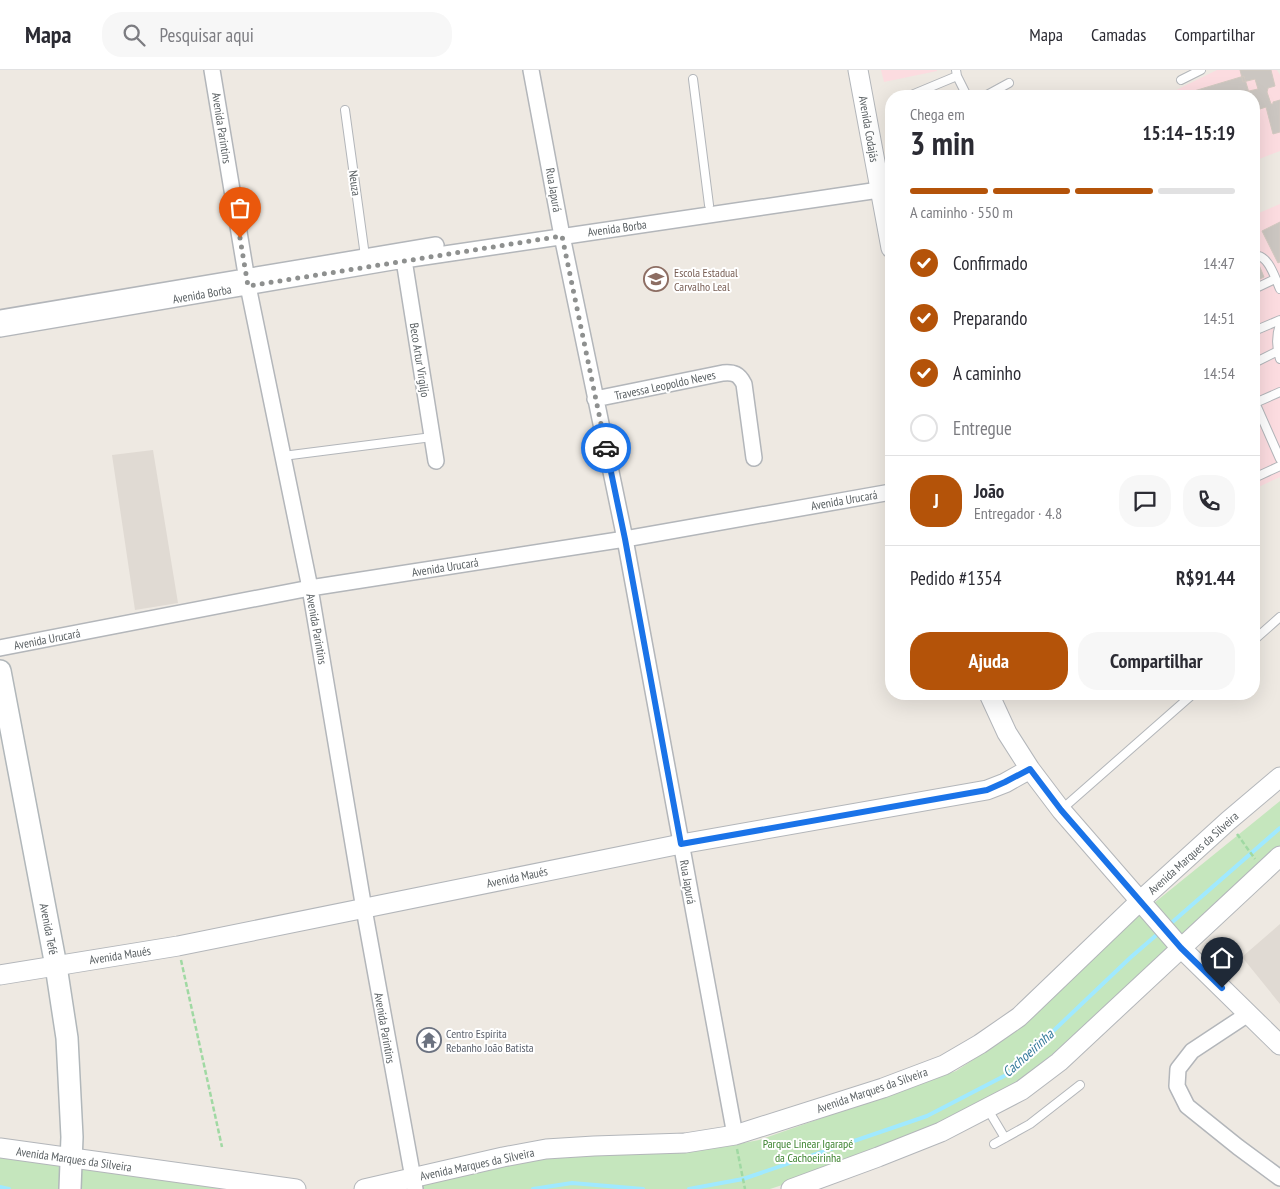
<!DOCTYPE html>
<html lang="pt">
<head>
<meta charset="utf-8">
<style>
  :root { --surface:#fff; --page:#f7f7f7; --text:#2b2b33; --muted:#7c7c81; --line:#e1e1e2; --accent:#b45309 }
  body { margin:0; font-family:"PT Sans Narrow",sans-serif; background:var(--page); color:var(--text); height:100vh; display:flex; flex-direction:column; font-size:19px; white-space:nowrap }
  * { box-sizing:border-box; margin:0 }
  p { font-size:16px; color:var(--muted) }
  .icon { flex:none; width:28px; height:28px; fill:none; stroke:currentColor; stroke-width:2; stroke-linecap:round; stroke-linejoin:round }
  .map { position:relative; flex:1; overflow:hidden }
  .panel { position:absolute; left:885px; top:20px; width:375px; height:610px; display:flex; flex-direction:column; background:var(--surface); border-radius:20px; box-shadow:0 5px 20px #0002 }
  .panel>* { flex:none }
  .pin { position:absolute; display:grid; place-items:center; width:42px; height:42px; color:#fff; margin:-51px -21px; border-radius:50% 50% 50% 0; rotate:-45deg; box-shadow:0 0 5px #0007 }
  .pin .icon { rotate:45deg }
  .courier { position:absolute; display:grid; place-items:center; width:50px; height:50px; margin:-25px; border:4px solid #1a73e8; border-radius:50%; background:#fff; color:#222; box-shadow:0 1px 6px #0007 }
  .overview em { font-style:normal; font-weight:700 }
  .overview div { display:flex; flex-direction:column-reverse }
  .overview { display:flex; align-items:center; justify-content:space-between; height:85px; padding:0 25px }
  h1 { font-size:32px; font-weight:700; line-height:38px }
  .bar { display:grid; grid-template-columns:repeat(4,1fr); gap:8px 5px; align-content:center; height:60px; padding:0 25px }
  .bar i { height:6px; border-radius:4px; background:var(--line) }
  .bar .on { background:var(--accent) }
  .bar p { grid-column:span 4 }
  .line { display:flex; align-items:center; gap:12px; padding:0 25px; border-top:1px solid var(--line) }
  .line div { flex:1 }
  .round { display:grid; place-items:center; flex:none; width:52px; height:52px; border-radius:20px; background:var(--page) }
  ol { padding:0 25px; list-style:none }
  li { display:flex; align-items:center; gap:15px; height:55px }
  li p { margin-inline-start:auto }
  li .icon { padding:5px; border-radius:50%; background:var(--accent); color:#fff; stroke-width:4 }
  li:last-child { color:var(--muted) }
  li i { width:28px; height:28px; border:2px solid var(--line); border-radius:50% }
  .primary-button { display:flex; gap:10px; margin-top:auto; padding:10px 25px }
  .primary-button a { flex:1; height:58px; border-radius:20px; background:var(--accent); color:#fff; font-size:20px; font-weight:700; line-height:58px; text-align:center }
  .primary-button a+a { background:var(--page); color:var(--text) }
  header { display:flex; align-items:center; gap:30px; box-sizing:border-box; height:70px; padding:0 25px; background:var(--surface); border-bottom:1px solid var(--line) }
  header strong { font-size:24px }
  nav { display:flex; gap:28px; margin-inline-start:auto; font-size:18px }
  .search { width:350px; height:45px; background:var(--page); display:flex; align-items:center; gap:12px; box-sizing:border-box; padding:0 18px; border-radius:20px; color:var(--muted); font-size:19px }
  .map>svg:first-child { display:block }
</style>
</head>
<body>
<header>
<strong>Mapa</strong>
<div class="search"><svg class="icon" aria-label="search" viewBox="0 0 24 24"><circle cx="10" cy="10" r="6"/><path d="M15 15l6 6"/></svg>Pesquisar aqui</div>
<nav><a>Mapa</a><a>Camadas</a><a>Compartilhar</a></nav>
</header>
<div class="map">
<svg width="1280" height="1119" viewBox="0 0 1280 1119">
  <rect width="100%" height="100%" fill="#eee9e2"/>
  <path fill="#e0dad3" d="M 153,380 L 178,533 L 135,540 L 112,385 Z
    M 1280,854 L 1280,934 L 1242,887 Z"/>
  <path fill="#fcdce0" d="M 881,0 L 937,0 L 937,1 L 884,12 Z
    M 1217,0 L 1277,0 L 1280,5 L 1280,81 L 1254,91 L 1254,26 L 1164,26 Z
    M 1280,134 L 1280,407 L 1254,419 L 1254,145 Z"/>
  <path fill="#c5e6bd" d="M 1280,731 L 1280,781 L 1023,1016 L 926,1062 L 816,1104 L 770,1119 L 383,1119 L 507,1089 L 597,1080 L 683,1082 L 738,1074 L 759,1070 L 956,1001 L 1000,972 L 1037,941 L 1138,846 Z
    M 0,1084 L 257,1119 L 0,1119 Z"/>
  <g fill="none" stroke-linecap="round" stroke-linejoin="round">
    <path stroke="#a0e9ff" stroke-width="4" d="M 1169,855 L 1280,758
      M 0,1117 L 9,1119
      M 533,1119 L 572,1113 L 643,1119
      M 689,1119 L 743,1109 L 927,1046 L 1008,1004 L 1131,887 L 1160,862"/>
  </g>
  <path fill="#cbc6c1" stroke="#d2c9c0" d="M 1240,0 L 1271,0 L 1275,16 L 1268,18 L 1267,22 L 1271,34 L 1273,34 L 1273,32 L 1280,30 L 1280,62 L 1273,64 L 1266,37 L 1254,41 L 1254,26 L 1250,26 L 1249,21 L 1258,19 L 1255,9 L 1243,12 Z
    M 1244,6 L 1250,26 L 1184,26 L 1184,24 Z
    M 1280,152 L 1280,192 L 1278,193 L 1262,161 Z
    M 1257,190 L 1264,207 L 1254,212 L 1254,191 Z"/>
  <g fill="none" stroke-linecap="round" stroke-linejoin="round">
    <defs>
      <path id="service" d="M 956,0 L 957,6 L 967,26
        M 693,9 L 709,135
        M 1181,10 L 1201,0
        M 987,25 L 1009,13
        M 909,26 L 957,6
        M 345,40 L 365,186
        M 1254,186 C 1268,183 1275,208 1280,219
        M 1254,219 L 1275,209
        M 1280,254 C 1276,266 1276,277 1280,289
        M 1254,261 L 1280,250
        M 1254,293 L 1278,281
        M 1254,330 L 1280,389
        M 1255,333 L 1280,322
        M 283,386 L 432,367
        M 1254,408 L 1280,396
        M 1254,570 L 1280,547
        M 1061,740 L 1193,624
        M 987,1038 L 1005,1068
        M 994,1074 L 1030,1054 L 1080,1015"/>
      <path id="minor" d="M 212,0 L 248,216 L 310,518 L 364,839 L 415,1119
        M 531,0 L 562,166 L 625,469 L 735,1065
        M 404,190 L 436,391
        M 0,248 L 436,175
        M 0,259 L 404,190 L 879,120
        M 595,329 L 723,303 C 734,302 739,304 744,314 L 754,388
        M 0,578 L 310,518 L 625,469 L 891,422
        M 1248,944 L 1192,981 L 1178,999 L 1177,1016 L 1187,1036 L 1238,1077 L 1280,1108"/>
      <path id="tertiary" d="M 858,0 L 891,178
        M 989,624 L 1007,663 L 1030,699 L 1061,740 L 1181,878 L 1280,975
        M 0,905 L 178,876 L 681,774 L 987,720 L 1005,713 L 1030,699
        M 0,1078 L 296,1119
        M 364,1119 L 503,1087 L 546,1079 L 594,1076 L 685,1073 L 735,1065 L 883,1018 L 944,995 L 980,974 L 1019,947 L 1141,830 L 1228,751 L 1280,707
        M 791,1119 L 878,1087 L 941,1062 L 1022,1020 L 1059,992 L 1280,786"/>
      <path id="secondary" d="M 0,601 L 56,896 L 67,968 L 72,1067 L 70,1119"/>
    </defs>
    <use href="#service" stroke="#b3b6ba" stroke-width="10"/>
    <use href="#minor" stroke="#b3b6ba" stroke-width="18"/>
    <use href="#tertiary" stroke="#b3b6ba" stroke-width="21"/>
    <use href="#secondary" stroke="#b1b7ba" stroke-width="24"/>
    <path stroke="#a0d9a3" stroke-width="2.5" stroke-dasharray="5 2.5" stroke-linecap="butt" d="M 1237,764 L 1255,789
      M 181,890 L 222,1077
      M 737,1079 L 745,1119"/>
    <use href="#service" stroke="#fff" stroke-width="8"/>
    <use href="#minor" stroke="#fff" stroke-width="15"/>
    <use href="#tertiary" stroke="#fff" stroke-width="19"/>
    <use href="#secondary" stroke="#fff" stroke-width="21"/>
  </g>
  <g fill="none" stroke-linecap="round" stroke-linejoin="round">
    <path stroke="#8e908f" stroke-width="5" stroke-dasharray="0 9" d="M 240,168 L 248,216 L 562,166 L 606,378"/>
    <path stroke="#1a73e8" stroke-width="6" d="M 606,378 L 625,469 L 681,774 L 987,720 L 1005,712 L 1030,699 L 1061,740 L 1181,878 L 1222,918"/>
  </g>
  <defs>
    <symbol id="school-ring" viewBox="-11 -11 22 22"><circle r="9.5" fill="#fff" stroke="#8d6e63" stroke-width="1.5"/><path d="M0-5L7-2L0 1L-7-2ZM-4 1L0 2.5L4 1V4Q0 6-4 4Z" fill="#8d6e63"/></symbol>
    <symbol id="temple-ring" viewBox="-11 -11 22 22"><circle r="9.5" fill="#fff" stroke="#6b7280" stroke-width="1.5"/><path d="M0-6L5-2H3V0L6.5 2.5H4V6H1.5V3h-3V6H-4V2.5H-6.5L-3 0V-2H-5Z" fill="#6b7280"/></symbol>
  </defs>
  <g fill-rule="evenodd">
    <use href="#school-ring" x="642" y="195" width="28" height="28"/>
    <use href="#temple-ring" x="415" y="956" width="28" height="28"/>
  </g>
  <g text-anchor="middle" dominant-baseline="central" stroke-width="4" stroke-linejoin="round" paint-order="stroke">
    <g font-size="12" fill="#5a6063" stroke="#fff">
      <text transform="translate(222 58) rotate(81)">Avenida Parintins</text>
      <text transform="translate(869 59) rotate(80)">Avenida Codajás</text>
      <text transform="translate(355 113) rotate(82)">Neuza</text>
      <text transform="translate(554 120) rotate(80)">Rua Japurá</text>
      <text transform="translate(617 158) rotate(-8)">Avenida Borba</text>
      <text transform="translate(202 224) rotate(-10)">Avenida Borba</text>
      <text transform="translate(420 290) rotate(81)">Beco Artur Virgiljo</text>
      <text transform="translate(665 315) rotate(-12)">Travessa Leopoldo Neves</text>
      <text transform="translate(844 430) rotate(-10)">Avenida Urucará</text>
      <text transform="translate(445 497) rotate(-9)">Avenida Urucará</text>
      <text transform="translate(317 559) rotate(80)">Avenida Parintins</text>
      <text transform="translate(47 569) rotate(-11)">Avenida Urucará</text>
      <text transform="translate(1193 783) rotate(-42)">Avenida Marques da Silveira</text>
      <text transform="translate(517 807) rotate(-12)">Avenida Maués</text>
      <text transform="translate(688 812) rotate(80)">Rua Japurá</text>
      <text transform="translate(49 859) rotate(79)">Avenida Tefé</text>
      <text transform="translate(120 885) rotate(-9)">Avenida Maués</text>
      <text transform="translate(385 958) rotate(80)">Avenida Parintins</text>
      <text transform="translate(872 1020) rotate(-19)">Avenida Marques da Silveira</text>
      <text transform="translate(74 1089) rotate(8)">Avenida Marques da Silveira</text>
      <text transform="translate(477 1094) rotate(-12)">Avenida Marques da Silveira</text>
    </g>
    <g font-size="12" fill="#785e54" stroke="#fff" text-anchor="start">
      <text x="674" y="202">Escola Estadual<tspan x="674" dy="14">Carvalho Leal</tspan></text>
    </g>
    <g font-size="12" fill="#5b616d" stroke="#fff" text-anchor="start">
      <text x="446" y="963">Centro Espírita<tspan x="446" dy="14">Rebanho João Batista</tspan></text>
    </g>
    <g font-size="12" fill="#3e8431" stroke="#fff">
      <text x="808" y="1073">Parque Linear Igarapé<tspan x="808" dy="14">da Cachoeirinha</tspan></text>
    </g>
    <g font-size="14" font-style="italic" fill="#34799a" stroke="#fff">
      <text transform="translate(1028 983) rotate(-42)">Cachoeirinha</text>
    </g>
  </g>
</svg>
<div class="pin" style="left:240px;top:168px;background:#ea580c"><svg class="icon" aria-label="bag" viewBox="0 0 24 24"><path d="M5 8h14l-1 12H6zM9 8a3 3 0 0 1 6 0"/></svg></div>
<div class="pin" style="left:1222px;top:918px;background:#1f2937"><svg class="icon" aria-label="home" viewBox="0 0 24 24"><path d="M3 11l9-7 9 7M6 9v11h12V9"/></svg></div>
<div class="courier" style="left:606px;top:378px"><svg class="icon" aria-label="car" viewBox="0 0 24 24"><path d="M5 17H2v-5l4-1 3-4h7l3 4 3 1v5h-3M9 17h6M6 11h13"/><circle cx="7" cy="17" r="2"/><circle cx="17" cy="17" r="2"/></svg></div>
<section class="panel">
<div class="overview"><div><h1>3 min</h1><p>Chega em</p></div><em>15:14–15:19</em></div>
<div class="bar"><i class="on"></i><i class="on"></i><i class="on"></i><i></i><p>A caminho · 550 m</p></div>
<ol>
<li><svg class="icon" aria-label="check" viewBox="0 0 24 24"><path d="M5 12l5 5 9-10"/></svg>Confirmado<p>14:47</p></li>
<li><svg class="icon" aria-label="check" viewBox="0 0 24 24"><path d="M5 12l5 5 9-10"/></svg>Preparando<p>14:51</p></li>
<li><svg class="icon" aria-label="check" viewBox="0 0 24 24"><path d="M5 12l5 5 9-10"/></svg>A caminho<p>14:54</p></li>
<li><i></i>Entregue</li>
</ol>
<div class="line" style="height:90px"><b class="round" style="background:var(--accent);color:#fff">J</b><div><b>João</b><p>Entregador · 4.8</p></div><a class="round"><svg class="icon" aria-label="chat" viewBox="0 0 24 24"><path d="M4 5h16v11H9l-5 4z"/></svg></a><a class="round"><svg class="icon" aria-label="phone" viewBox="0 0 24 24"><path d="M5 4h4l2 5-3 2q2 4 5 5l2-3 5 2v4C11 20 4 13 5 4z"/></svg></a></div>
<div class="line" style="height:65px"><div>Pedido #1354</div><b>R$91.44</b></div>
<div class="primary-button"><a>Ajuda</a><a>Compartilhar</a></div>
</section>
</div>
</body>
</html>
